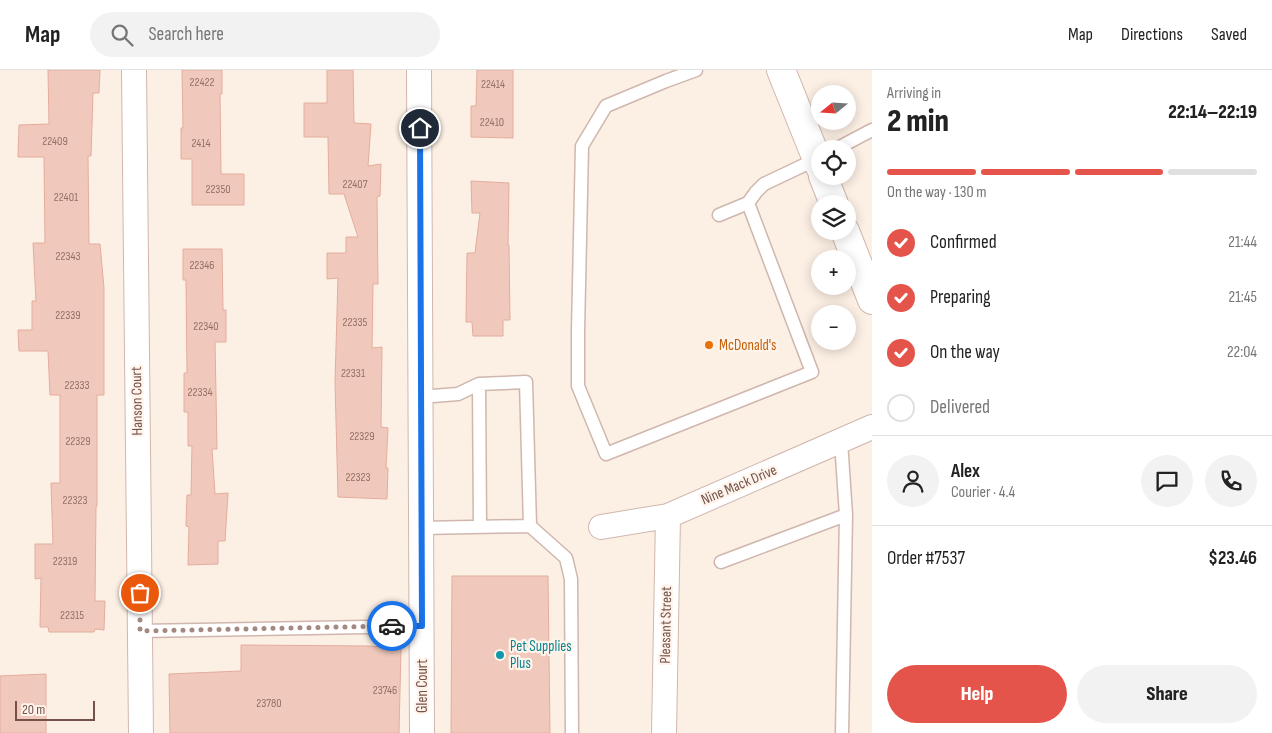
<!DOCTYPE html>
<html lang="en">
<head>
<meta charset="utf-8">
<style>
  :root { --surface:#fff; --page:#f2f2f2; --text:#222; --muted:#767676; --line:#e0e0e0; --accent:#e5544a }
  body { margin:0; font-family:"Sofia Sans Condensed",sans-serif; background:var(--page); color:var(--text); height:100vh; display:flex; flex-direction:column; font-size:19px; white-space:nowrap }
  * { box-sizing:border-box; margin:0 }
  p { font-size:16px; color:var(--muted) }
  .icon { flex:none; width:28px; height:28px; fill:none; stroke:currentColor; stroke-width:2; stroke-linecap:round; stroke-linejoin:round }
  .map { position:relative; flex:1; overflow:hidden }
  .details { display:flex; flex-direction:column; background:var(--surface); width:400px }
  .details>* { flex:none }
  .needle { width:32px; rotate:252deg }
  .buttons { position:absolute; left:811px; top:15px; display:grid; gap:10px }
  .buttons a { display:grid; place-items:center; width:45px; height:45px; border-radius:50%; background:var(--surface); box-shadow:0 2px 12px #0003; font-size:25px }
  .scale { position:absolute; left:15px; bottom:12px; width:80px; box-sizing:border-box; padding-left:5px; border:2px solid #74524a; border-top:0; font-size:14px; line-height:18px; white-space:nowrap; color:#74524a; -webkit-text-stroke:4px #fff4eb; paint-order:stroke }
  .pin { position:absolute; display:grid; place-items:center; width:42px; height:42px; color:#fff; margin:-21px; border:2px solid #fff; border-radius:50%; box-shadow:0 1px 5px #0007 }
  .courier { position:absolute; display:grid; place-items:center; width:50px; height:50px; margin:-25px; border:4px solid #1a73e8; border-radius:50%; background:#fff; color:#222; box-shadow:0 1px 6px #0007 }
  .headline em { font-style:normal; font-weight:800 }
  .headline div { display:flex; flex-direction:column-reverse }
  .headline { display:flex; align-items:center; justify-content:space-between; height:85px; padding:0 15px }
  h1 { font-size:32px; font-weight:800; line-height:38px }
  .bar { display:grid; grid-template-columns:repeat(4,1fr); gap:8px 5px; align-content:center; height:60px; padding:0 15px }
  .bar i { height:6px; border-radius:4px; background:var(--line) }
  .bar .on { background:var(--accent) }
  .bar p { grid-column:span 4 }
  .line { display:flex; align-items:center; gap:12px; padding:0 15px; border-top:1px solid var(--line) }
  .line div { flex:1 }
  .round { display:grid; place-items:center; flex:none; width:52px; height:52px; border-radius:26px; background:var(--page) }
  ol { padding:0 15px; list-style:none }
  li { display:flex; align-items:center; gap:15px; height:55px }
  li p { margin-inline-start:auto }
  li .icon { padding:5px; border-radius:50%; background:var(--accent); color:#fff; stroke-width:4 }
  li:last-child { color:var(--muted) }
  li i { width:28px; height:28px; border:2px solid var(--line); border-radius:50% }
  .button { display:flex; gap:10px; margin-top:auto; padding:10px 15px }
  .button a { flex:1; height:58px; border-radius:30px; background:var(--accent); color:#fff; font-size:20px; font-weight:800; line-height:58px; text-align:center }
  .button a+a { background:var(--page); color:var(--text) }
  header { display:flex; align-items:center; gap:30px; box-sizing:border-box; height:70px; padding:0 25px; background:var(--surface); border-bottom:1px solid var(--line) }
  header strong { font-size:24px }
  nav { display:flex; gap:28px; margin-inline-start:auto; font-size:18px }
  .search { width:350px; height:45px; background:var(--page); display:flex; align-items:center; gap:12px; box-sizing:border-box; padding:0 18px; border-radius:28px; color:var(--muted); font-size:19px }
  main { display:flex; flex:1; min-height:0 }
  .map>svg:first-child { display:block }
</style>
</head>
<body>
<header>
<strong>Map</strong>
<div class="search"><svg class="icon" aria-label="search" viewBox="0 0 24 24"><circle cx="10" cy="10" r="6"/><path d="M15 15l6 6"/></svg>Search here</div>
<nav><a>Map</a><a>Directions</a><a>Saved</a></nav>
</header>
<main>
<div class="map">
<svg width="872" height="663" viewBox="0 0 872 663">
  <rect width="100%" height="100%" fill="#fcefe4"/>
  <path fill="#f1c9bc" stroke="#e4ac9d" d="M 48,0 L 100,0 L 99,23 L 93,23 L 91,86 L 88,86 L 89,174 L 100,174 L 104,218 L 104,325 L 97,325 L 97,436 L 96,437 L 95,531 L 105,531 L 104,560 L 95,559 L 94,562 L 49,562 L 48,557 L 40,557 L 41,508 L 35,509 L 35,474 L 53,474 L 51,413 L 60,413 L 60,325 L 50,325 L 48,281 L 19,281 L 18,260 L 32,260 L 32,231 L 36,231 L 33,173 L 45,173 L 44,87 L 18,87 L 19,55 L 49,54 Z
    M 182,0 L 222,0 L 222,24 L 220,24 L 221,104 L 244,104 L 244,135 L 192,135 L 192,89 L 181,89 L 181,58 L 183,58 Z
    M 327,0 L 353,0 L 354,53 L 371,54 L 368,96 L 381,94 L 380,126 L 377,127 L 378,214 L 373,214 L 372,278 L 382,277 L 381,357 L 388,358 L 386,398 L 388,398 L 387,429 L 338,427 L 335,312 L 338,208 L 327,209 L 327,183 L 346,183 L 346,167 L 358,167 L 344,124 L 329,124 L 328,67 L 304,67 L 304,33 L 327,33 Z
    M 477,0 L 513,0 L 513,68 L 471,67 L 471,36 L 476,36 Z
    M 471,111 L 509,113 L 508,175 L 509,175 L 510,250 L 503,250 L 503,266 L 473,266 L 472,252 L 466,252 L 467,183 L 475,183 L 480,143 L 472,143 Z
    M 183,179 L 222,179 L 223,240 L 226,240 L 226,272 L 215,272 L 217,379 L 212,379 L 215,424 L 228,423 L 225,471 L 218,471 L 218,494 L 188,495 L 189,457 L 186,456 L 187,425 L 191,425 L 192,376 L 188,376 L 188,342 L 184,342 L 184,303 L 187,303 L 186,210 L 183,210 Z
    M 452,506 L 548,506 L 550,663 L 451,663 Z
    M 241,575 L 369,576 L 401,578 L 399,663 L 170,663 L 169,604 L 241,601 Z
    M 46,604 L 46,663 L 0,663 L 0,606 Z"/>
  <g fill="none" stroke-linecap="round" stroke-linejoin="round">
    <defs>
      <path id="lane" d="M 696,0 L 666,11 L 606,36 L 582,76 L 578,261 L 578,316 L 606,384 L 812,302 L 748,133 L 756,122 L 764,114 L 819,88
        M 836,79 L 872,60
        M 719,145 L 748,133
        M 479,314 L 480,457
        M 420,327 L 458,324 L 479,314 L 526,312 L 530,456 L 566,488 L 571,509 L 572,663
        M 841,371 L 846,445 L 842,663
        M 421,458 L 530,456
        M 721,492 L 846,445
        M 140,561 L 422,556"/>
      <path id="street" d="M 134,0 L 141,663
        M 419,0 L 422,663
        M 601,457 L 668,446 L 872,357
        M 664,663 L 668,446"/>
      <path id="secondary" d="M 781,0 L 820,97
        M 823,106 L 834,134
        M 845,161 L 872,230"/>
    </defs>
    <use href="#lane" stroke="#d0b7ae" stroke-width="15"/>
    <use href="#street" stroke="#d0b7ae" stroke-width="26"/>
    <use href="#secondary" stroke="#d2b6ab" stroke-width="30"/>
    <use href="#lane" stroke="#fff" stroke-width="12"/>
    <use href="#street" stroke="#fff" stroke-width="24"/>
    <use href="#secondary" stroke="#fff" stroke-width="28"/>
  </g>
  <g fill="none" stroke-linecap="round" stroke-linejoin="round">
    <path stroke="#a48980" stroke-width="5" stroke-dasharray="0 9" d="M 140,523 L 140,561 L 392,556"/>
    <path stroke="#1a73e8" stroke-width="6" d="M 392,556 L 422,556 L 420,58"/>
  </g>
  <circle fill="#e8710a" stroke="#fff4eb" stroke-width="2" cx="709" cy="275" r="5"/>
  <circle fill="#0f9aa8" stroke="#fff4eb" stroke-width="2" cx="500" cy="585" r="5"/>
  <g text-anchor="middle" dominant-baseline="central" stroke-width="4.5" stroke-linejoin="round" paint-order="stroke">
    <g font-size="12" fill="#937066">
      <text x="202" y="12">22422</text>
      <text x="493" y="14">22414</text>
      <text x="492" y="52">22410</text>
      <text x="55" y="71">22409</text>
      <text x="201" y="73">2414</text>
      <text x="355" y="114">22407</text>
      <text x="218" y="119">22350</text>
      <text x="66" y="127">22401</text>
      <text x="68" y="186">22343</text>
      <text x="202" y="195">22346</text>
      <text x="68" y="245">22339</text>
      <text x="355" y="252">22335</text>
      <text x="206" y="256">22340</text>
      <text x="353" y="303">22331</text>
      <text x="77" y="315">22333</text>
      <text x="200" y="322">22334</text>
      <text x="362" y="366">22329</text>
      <text x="78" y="371">22329</text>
      <text x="358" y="407">22323</text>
      <text x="75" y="430">22323</text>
      <text x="65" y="491">22319</text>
      <text x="72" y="545">22315</text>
      <text x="385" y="620">23746</text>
      <text x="269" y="633">23780</text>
    </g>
    <g font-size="15" fill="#c56008" stroke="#fff4eb" text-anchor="start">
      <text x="719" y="275">McDonald's</text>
    </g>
    <g font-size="15" fill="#74524a" stroke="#fff4eb">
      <text transform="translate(137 331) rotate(-91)">Hanson Court</text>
      <text transform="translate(739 415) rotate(-23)">Nine Mack Drive</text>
      <text transform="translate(666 555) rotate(-89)">Pleasant Street</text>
      <text transform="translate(422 616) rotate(-90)">Glen Court</text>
    </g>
    <g font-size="15" fill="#0d838f" stroke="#fff4eb" text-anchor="start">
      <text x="510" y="576">Pet Supplies<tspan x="510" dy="17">Plus</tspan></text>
    </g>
  </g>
</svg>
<div class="buttons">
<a><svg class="needle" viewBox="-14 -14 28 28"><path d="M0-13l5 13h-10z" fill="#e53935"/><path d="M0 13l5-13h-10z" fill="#767676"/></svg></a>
<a><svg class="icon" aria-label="locate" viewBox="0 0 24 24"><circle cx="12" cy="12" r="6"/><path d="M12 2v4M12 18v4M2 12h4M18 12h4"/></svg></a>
<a><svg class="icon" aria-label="layers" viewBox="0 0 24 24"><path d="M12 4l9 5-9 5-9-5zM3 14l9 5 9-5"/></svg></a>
<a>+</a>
<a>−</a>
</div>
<div class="scale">20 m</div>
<div class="pin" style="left:140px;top:523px;background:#ea580c"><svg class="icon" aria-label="bag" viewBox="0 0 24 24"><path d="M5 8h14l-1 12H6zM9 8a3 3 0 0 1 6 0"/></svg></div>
<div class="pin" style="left:420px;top:58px;background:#1f2937"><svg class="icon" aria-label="home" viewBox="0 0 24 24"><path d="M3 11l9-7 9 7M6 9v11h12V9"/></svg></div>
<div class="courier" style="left:392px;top:556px"><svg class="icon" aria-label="car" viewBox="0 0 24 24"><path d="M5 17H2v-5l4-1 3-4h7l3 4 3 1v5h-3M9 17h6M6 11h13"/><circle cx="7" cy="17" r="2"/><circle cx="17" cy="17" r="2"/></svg></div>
</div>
<section class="details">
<div class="headline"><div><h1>2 min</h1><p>Arriving in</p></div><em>22:14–22:19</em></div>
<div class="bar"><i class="on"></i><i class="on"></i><i class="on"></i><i></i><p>On the way · 130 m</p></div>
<ol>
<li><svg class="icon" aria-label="check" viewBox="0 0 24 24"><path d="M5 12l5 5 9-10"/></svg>Confirmed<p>21:44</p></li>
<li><svg class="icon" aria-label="check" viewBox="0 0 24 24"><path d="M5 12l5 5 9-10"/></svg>Preparing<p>21:45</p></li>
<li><svg class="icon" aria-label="check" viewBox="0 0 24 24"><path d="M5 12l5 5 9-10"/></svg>On the way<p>22:04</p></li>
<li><i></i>Delivered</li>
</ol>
<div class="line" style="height:90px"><a class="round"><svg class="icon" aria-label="person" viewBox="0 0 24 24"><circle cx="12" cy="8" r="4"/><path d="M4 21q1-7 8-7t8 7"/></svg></a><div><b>Alex</b><p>Courier · 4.4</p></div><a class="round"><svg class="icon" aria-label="chat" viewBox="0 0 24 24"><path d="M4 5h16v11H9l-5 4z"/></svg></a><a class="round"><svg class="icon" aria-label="phone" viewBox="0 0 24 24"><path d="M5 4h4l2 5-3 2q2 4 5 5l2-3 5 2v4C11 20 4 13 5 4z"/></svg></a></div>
<div class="line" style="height:65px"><div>Order #7537</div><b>$23.46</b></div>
<div class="button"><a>Help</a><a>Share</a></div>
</section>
</main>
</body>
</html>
